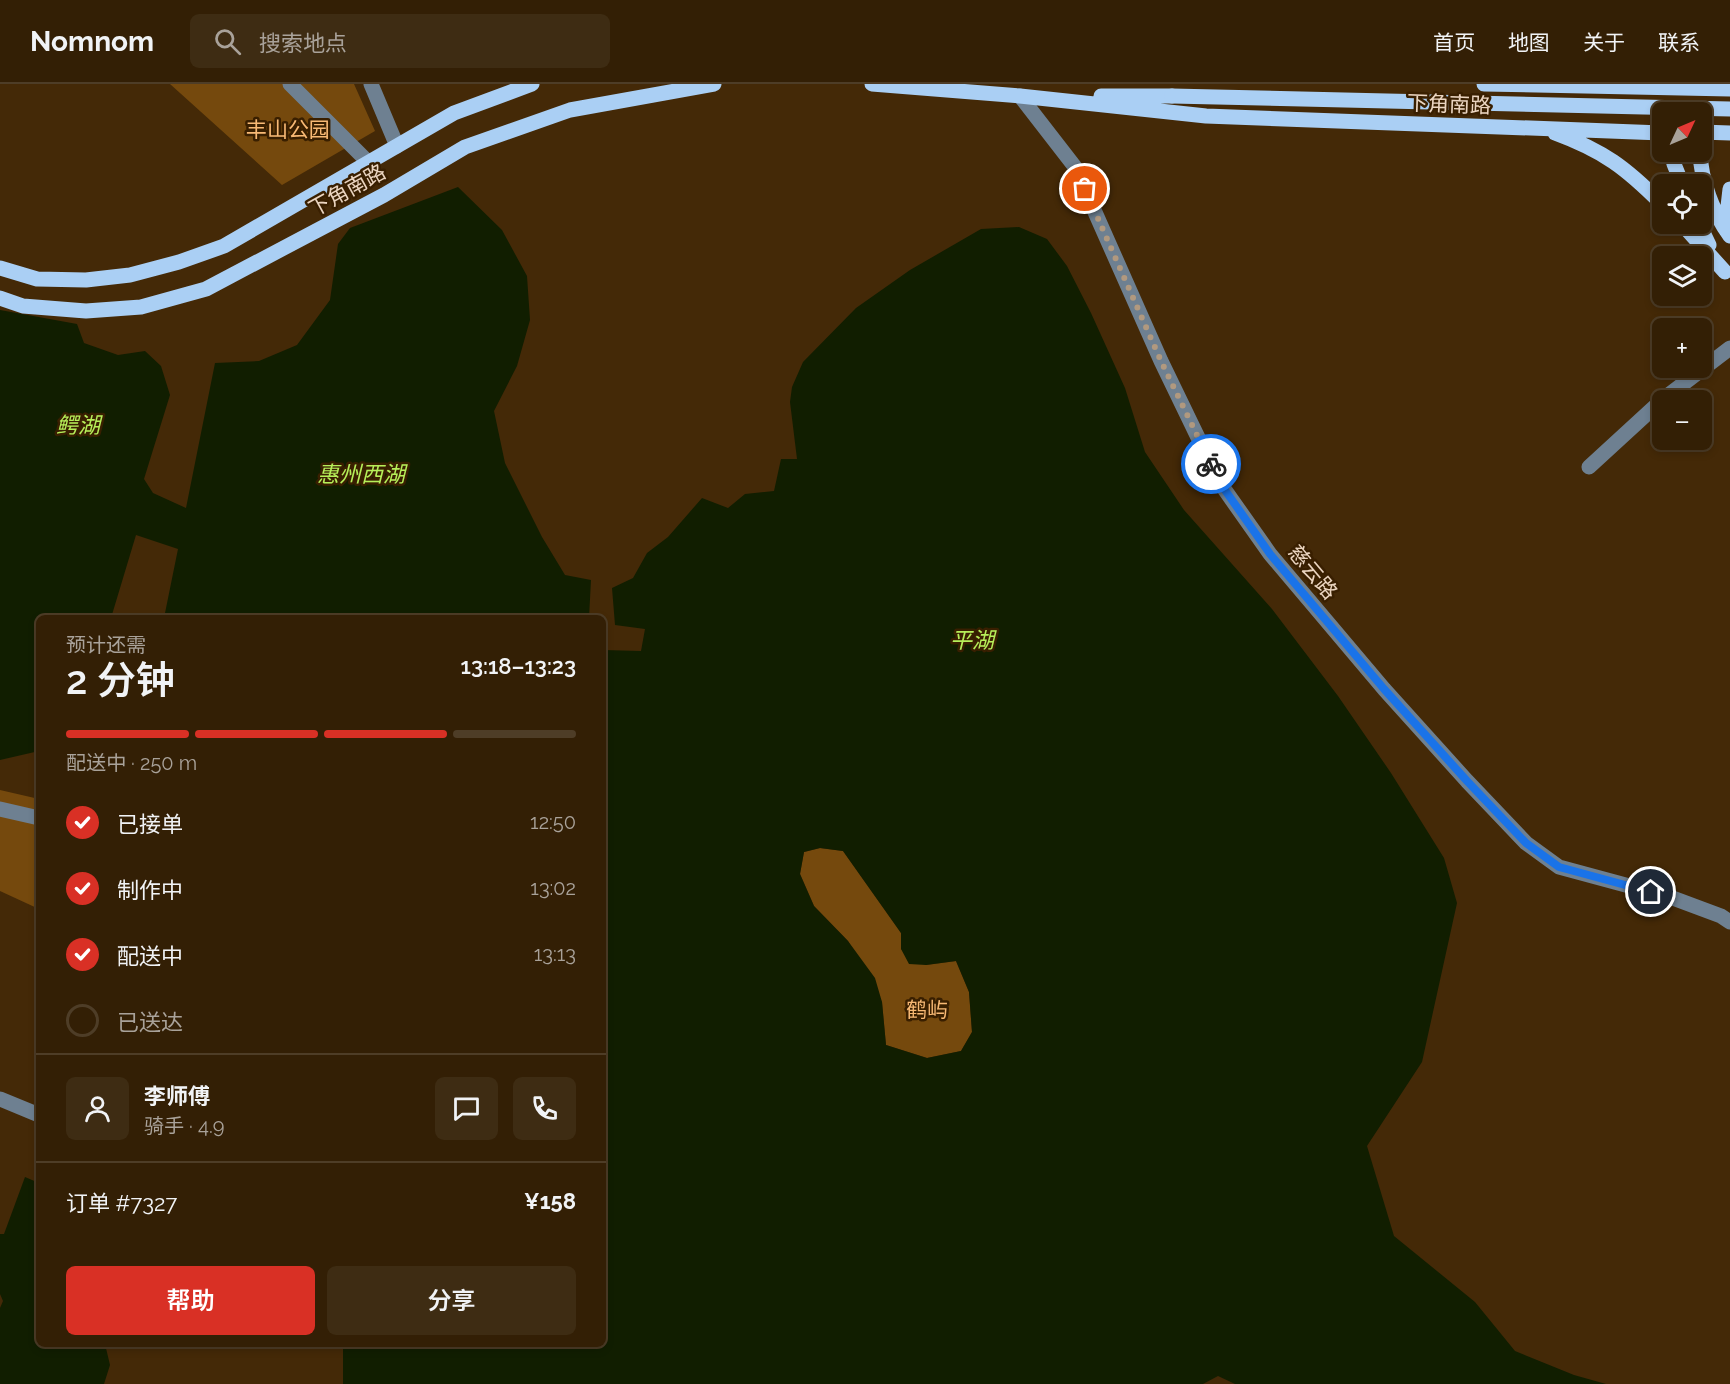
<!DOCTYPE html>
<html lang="zh">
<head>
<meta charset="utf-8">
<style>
  :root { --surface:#331f05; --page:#3e2c13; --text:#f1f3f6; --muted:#a9a29a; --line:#4e3d27; --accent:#d93025 }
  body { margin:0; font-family:Raleway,"Noto Sans SC",sans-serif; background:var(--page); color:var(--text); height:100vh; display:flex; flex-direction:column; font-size:22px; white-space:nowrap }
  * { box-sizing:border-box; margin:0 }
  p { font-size:20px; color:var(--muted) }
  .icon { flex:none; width:33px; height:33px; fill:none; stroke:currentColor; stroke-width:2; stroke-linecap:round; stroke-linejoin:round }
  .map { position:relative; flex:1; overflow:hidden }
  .side { position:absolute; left:36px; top:531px; width:570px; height:732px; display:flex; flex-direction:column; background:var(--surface); border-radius:9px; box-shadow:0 3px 9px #0003,0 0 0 2px var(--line) }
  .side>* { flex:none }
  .needle { width:39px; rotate:46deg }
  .fabs { position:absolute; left:1652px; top:18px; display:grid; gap:12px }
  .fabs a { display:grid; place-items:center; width:60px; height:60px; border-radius:9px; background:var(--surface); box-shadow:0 3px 9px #0003,0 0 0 2px var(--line); font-size:30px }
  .pin { position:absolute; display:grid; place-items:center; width:51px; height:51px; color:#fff; margin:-26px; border:3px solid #fff; border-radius:50%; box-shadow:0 2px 6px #0007 }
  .courier { position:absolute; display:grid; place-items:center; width:60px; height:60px; margin:-30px; border:4px solid #1a73e8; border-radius:50%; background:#fff; color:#222; box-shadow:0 2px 8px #0007 }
  .overview em { font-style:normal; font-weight:600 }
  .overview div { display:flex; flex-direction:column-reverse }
  .overview { display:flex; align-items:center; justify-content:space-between; height:102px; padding:0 30px }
  h1 { font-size:39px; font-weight:600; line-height:45px }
  .bar { display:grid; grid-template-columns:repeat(4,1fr); gap:9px 6px; align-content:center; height:72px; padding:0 30px }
  .bar i { height:8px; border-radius:4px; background:var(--line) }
  .bar .selected { background:var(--accent) }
  .bar p { grid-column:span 4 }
  .line { display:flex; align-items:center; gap:15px; padding:0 30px; border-top:2px solid var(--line) }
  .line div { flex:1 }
  .round { display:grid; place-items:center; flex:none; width:63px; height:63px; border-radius:9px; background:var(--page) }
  ol { padding:0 30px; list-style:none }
  li { display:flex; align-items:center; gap:18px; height:66px }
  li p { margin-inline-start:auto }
  li .icon { padding:6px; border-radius:50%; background:var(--accent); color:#fff; stroke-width:4 }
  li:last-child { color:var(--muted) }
  li i { width:33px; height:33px; border:3px solid var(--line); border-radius:50% }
  .primary-button { display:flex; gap:12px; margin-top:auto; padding:12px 30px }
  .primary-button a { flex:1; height:69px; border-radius:9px; background:var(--accent); color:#fff; font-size:24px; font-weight:600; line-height:69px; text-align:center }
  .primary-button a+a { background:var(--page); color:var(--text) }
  header { display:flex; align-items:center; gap:36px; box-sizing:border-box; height:84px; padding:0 30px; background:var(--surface); border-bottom:2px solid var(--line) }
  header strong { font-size:28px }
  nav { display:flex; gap:33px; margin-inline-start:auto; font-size:21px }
  .search { width:420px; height:54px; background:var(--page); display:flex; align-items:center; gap:15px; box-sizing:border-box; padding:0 21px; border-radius:9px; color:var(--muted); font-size:22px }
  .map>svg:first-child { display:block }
</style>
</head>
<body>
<header>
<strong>Nomnom</strong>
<div class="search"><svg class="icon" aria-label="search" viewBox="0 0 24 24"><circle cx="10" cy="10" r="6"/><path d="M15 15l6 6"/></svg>搜索地点</div>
<nav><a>首页</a><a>地图</a><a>关于</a><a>联系</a></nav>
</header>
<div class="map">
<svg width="1730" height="1300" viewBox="0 0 1730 1300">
  <rect width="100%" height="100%" fill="#442907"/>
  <path fill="#75490d" d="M 170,0 L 354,0 L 375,47 L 282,101 Z
    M 0,706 L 39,715 L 39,825 L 0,807 Z
    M 820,764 L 843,767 L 901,849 L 901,865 L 926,881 L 956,877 L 969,908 L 972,948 L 961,967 L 927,974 L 886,961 L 882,918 L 848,857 L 814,822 L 800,790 L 804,768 Z"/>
  <path fill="#111e00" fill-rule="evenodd" d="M 458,103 L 502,146 L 527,192 L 530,236 L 517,282 L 494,327 L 505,379 L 542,453 L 565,491 L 591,496 L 589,534 L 164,534 L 178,465 L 136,451 L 111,534 L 39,534 L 39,667 L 0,676 L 0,226 L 77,240 L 84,259 L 118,271 L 145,267 L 161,282 L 170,311 L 144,395 L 153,409 L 186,424 L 215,279 L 259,277 L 297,261 L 330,216 L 338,160 L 350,144 Z
    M 1019,143 L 1047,155 L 1067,182 L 1091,229 L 1125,304 L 1145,368 L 1184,426 L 1272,525 L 1338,612 L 1391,689 L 1444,774 L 1457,819 L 1422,978 L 1367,1062 L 1394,1152 L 1475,1218 L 1515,1267 L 1574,1291 L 1606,1300 L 1235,1300 L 1218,1292 L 1203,1300 L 343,1300 L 343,1260 L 603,1260 L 603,566 L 641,567 L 645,545 L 615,541 L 612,504 L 633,494 L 647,469 L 668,453 L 702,414 L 728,424 L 745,410 L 774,407 L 781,375 L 797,375 L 790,318 L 792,303 L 803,278 L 856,224 L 910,186 L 981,145 ZM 820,764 L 843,767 L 901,849 L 901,865 L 909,880 L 926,881 L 956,877 L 969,908 L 972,948 L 961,967 L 927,974 L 886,961 L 882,918 L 875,894 L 848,857 L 814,822 L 800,790 L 804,768 Z
    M 25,1093 L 39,1099 L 39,1260 L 105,1260 L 110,1281 L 104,1300 L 0,1300 L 0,1224 L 3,1217 L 0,1210 L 0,1150 L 4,1150 Z"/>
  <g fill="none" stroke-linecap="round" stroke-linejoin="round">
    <path stroke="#6e8091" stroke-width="15" d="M 290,0 L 369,79
      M 371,0 L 397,62
      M 1020,12 L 1075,83 L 1161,277 L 1220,399 L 1270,470 L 1384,605 L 1467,697 L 1526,759 L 1559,783 L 1670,813 L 1721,832 L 1730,838
      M 1589,383 L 1662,316 L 1730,264
      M 0,725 L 39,734
      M 0,1015 L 39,1031"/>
    <path stroke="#aacff4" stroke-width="15" d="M 872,0 L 1020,12 L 1206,32 L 1662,49
      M 1101,12 L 1172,12
      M 1701,48 L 1730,49
      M 1555,49 C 1604,67 1626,84 1662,120
      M 1671,68 L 1674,80 L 1682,100
      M 1700,68 C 1701,97 1713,129 1730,152
      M 1730,105 L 1727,131 L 1730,144
      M 1682,140 L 1725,188
      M 1699,140 L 1709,161
      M 0,184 L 37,195 L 86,196 L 130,191 L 179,178 L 224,162 L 454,29 L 532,0
      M 0,214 L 23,222 L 86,227 L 141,223 L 206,205 L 384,111 L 465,63 L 570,26 L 714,0"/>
    <path stroke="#aacff4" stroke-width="15" d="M 1484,0 L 1730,5
      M 1172,12 L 1730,25"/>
  </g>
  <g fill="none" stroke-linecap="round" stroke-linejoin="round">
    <path stroke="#b1997f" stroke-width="6" stroke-dasharray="0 10.8" d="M 1085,105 L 1161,277 L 1211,380"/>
    <path stroke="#1a73e8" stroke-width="8" d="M 1211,380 L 1220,399 L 1270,470 L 1384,605 L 1467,697 L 1526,759 L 1559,783 L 1651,808"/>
  </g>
  <g text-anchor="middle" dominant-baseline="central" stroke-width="5" stroke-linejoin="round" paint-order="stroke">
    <g font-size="21" fill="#ebd5c0" stroke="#391f00">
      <text transform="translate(1449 20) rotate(2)">下角南路</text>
      <text transform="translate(347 106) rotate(-29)">下角南路</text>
      <text transform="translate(1313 488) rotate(50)">慈云路</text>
    </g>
    <g font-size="21" fill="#f8b974" stroke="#391f00">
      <text x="288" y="45">丰山公园</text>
      <text x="927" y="925">鹤屿</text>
    </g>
    <g font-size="22" font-style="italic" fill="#b6ef59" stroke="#391f00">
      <text x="78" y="341">鳄湖</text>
      <text x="361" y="390">惠州西湖</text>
      <text x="972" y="556">平湖</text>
    </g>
  </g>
</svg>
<div class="fabs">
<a><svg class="needle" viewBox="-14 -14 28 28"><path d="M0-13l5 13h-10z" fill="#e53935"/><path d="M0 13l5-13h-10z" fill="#a9a29a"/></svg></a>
<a><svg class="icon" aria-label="locate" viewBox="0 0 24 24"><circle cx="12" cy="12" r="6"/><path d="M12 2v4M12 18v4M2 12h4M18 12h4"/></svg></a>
<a><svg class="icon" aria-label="layers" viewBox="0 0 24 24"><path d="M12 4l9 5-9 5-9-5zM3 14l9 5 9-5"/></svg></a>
<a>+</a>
<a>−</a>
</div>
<div class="pin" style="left:1085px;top:105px;background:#ea580c"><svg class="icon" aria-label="bag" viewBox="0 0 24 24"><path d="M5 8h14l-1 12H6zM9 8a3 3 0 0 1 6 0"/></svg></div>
<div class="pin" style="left:1651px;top:808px;background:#1f2937"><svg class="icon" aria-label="home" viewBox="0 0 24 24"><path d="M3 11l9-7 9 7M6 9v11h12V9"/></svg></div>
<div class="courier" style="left:1211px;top:380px"><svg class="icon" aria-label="bike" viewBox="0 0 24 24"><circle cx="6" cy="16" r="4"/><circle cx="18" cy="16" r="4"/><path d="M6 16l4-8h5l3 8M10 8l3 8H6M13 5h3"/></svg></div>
<section class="side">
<div class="overview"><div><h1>2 分钟</h1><p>预计还需</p></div><em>13:18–13:23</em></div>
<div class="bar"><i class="selected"></i><i class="selected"></i><i class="selected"></i><i></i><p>配送中 · 250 m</p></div>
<ol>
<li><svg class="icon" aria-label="check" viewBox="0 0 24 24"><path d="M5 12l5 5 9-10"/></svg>已接单<p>12:50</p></li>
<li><svg class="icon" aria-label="check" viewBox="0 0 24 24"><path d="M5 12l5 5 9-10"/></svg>制作中<p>13:02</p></li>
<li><svg class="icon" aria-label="check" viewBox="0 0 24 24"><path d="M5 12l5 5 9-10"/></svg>配送中<p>13:13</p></li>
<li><i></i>已送达</li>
</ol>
<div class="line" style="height:108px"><a class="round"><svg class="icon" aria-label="person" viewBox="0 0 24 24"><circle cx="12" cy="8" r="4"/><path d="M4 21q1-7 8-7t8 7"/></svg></a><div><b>李师傅</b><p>骑手 · 4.9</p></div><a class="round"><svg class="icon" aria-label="chat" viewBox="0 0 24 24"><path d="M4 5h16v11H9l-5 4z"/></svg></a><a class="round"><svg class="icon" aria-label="phone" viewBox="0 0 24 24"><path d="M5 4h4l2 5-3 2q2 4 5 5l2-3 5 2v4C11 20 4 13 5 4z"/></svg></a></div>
<div class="line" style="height:78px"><div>订单 #7327</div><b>¥158</b></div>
<div class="primary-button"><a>帮助</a><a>分享</a></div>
</section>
</div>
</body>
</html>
